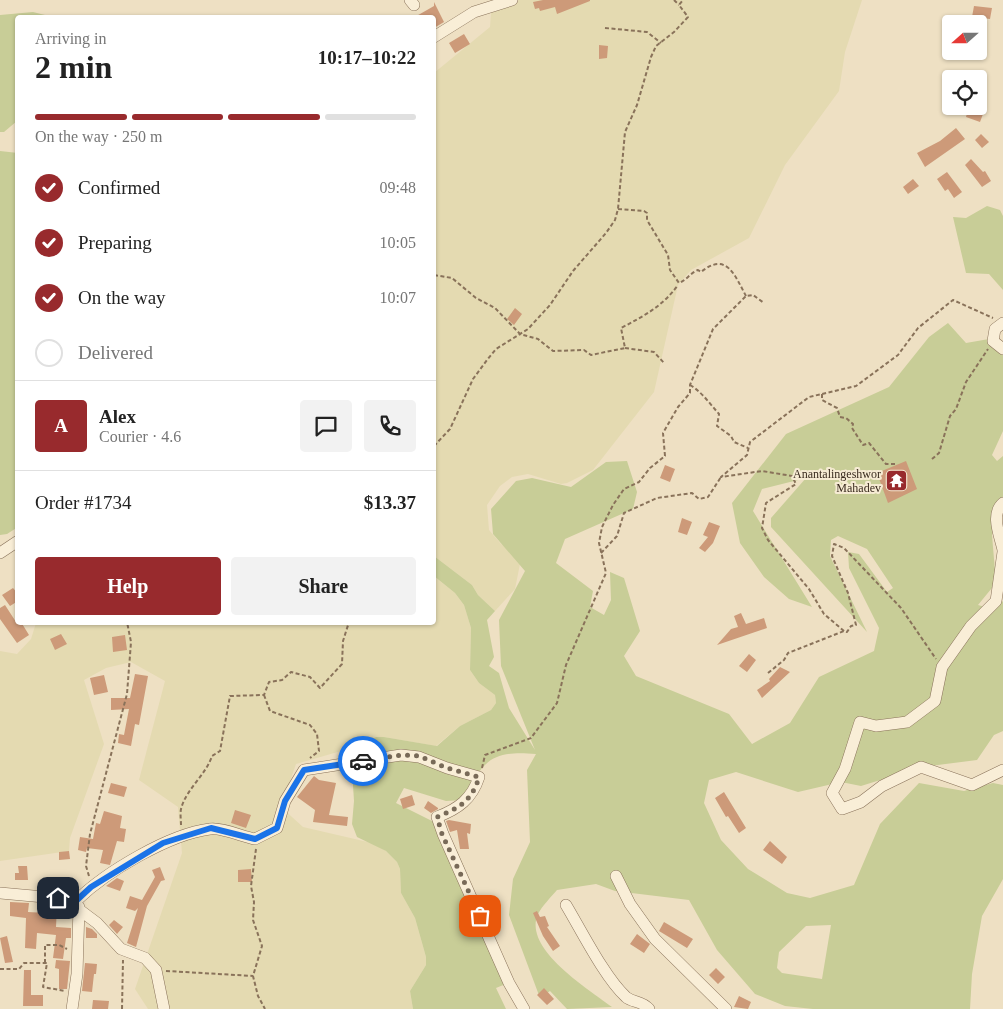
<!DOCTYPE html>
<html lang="en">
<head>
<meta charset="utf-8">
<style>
  :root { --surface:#fff; --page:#f2f2f2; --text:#222; --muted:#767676; --line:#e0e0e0; --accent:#982a2d }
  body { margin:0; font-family:"Times New Roman",serif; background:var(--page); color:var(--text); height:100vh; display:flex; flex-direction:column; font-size:19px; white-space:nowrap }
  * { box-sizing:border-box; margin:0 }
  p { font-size:16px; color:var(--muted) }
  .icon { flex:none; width:28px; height:28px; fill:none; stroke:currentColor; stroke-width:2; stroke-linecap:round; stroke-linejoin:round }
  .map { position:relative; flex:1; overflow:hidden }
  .side { position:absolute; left:15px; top:15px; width:421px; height:610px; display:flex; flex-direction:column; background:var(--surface); border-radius:5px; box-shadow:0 1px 4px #0004 }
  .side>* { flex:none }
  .needle { width:32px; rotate:249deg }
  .controls { position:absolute; left:942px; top:15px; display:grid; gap:10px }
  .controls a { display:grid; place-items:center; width:45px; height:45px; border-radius:5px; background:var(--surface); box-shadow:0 1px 4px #0004; font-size:25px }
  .pin { position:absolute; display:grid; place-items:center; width:42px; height:42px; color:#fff; margin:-21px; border-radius:10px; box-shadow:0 2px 8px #0006 }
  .courier { position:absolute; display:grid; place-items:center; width:50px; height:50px; margin:-25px; border:4px solid #1a73e8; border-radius:50%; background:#fff; color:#222; box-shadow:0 1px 6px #0007 }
  .summary em { font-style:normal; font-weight:800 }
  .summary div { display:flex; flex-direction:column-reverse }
  .summary { display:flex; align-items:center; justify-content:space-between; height:85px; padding:0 20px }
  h1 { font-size:32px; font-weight:800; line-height:38px }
  .bar { display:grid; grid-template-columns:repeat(4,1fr); gap:8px 5px; align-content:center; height:60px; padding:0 20px }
  .bar i { height:6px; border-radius:4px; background:var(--line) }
  .bar .on { background:var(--accent) }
  .bar p { grid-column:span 4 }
  .line { display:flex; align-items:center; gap:12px; padding:0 20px; border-top:1px solid var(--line) }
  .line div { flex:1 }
  .round { display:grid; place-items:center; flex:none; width:52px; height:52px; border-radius:5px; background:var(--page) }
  ol { padding:0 20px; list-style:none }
  li { display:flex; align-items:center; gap:15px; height:55px }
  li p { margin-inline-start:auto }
  li .icon { padding:5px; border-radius:50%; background:var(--accent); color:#fff; stroke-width:4 }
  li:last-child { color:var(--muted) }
  li i { width:28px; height:28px; border:2px solid var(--line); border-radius:50% }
  .cta { display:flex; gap:10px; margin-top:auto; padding:10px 20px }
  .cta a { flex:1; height:58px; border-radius:5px; background:var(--accent); color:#fff; font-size:20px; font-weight:800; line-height:58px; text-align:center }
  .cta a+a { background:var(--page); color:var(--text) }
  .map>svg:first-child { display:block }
</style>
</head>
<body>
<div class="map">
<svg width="1003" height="1009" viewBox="0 0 1003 1009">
  <rect width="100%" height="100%" fill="#eee0c3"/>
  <path fill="#e4dab1" d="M 492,0 L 862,0 L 845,52 L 839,91 L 785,165 L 749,238 L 691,270 L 678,285 L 654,392 L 593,470 L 567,483 L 561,484 L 528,474 L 512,477 L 500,486 L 487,505 L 489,530 L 501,544 L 521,559 L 515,589 L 495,611 L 478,595 L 472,585 L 434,556 L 434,73 L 490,27 Z
    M 434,576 L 455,593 L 464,605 L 471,628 L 470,670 L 479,683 L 495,695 L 496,703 L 491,710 L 460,726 L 436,746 L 384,737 L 376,737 L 355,747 L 296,764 L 281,807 L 303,827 L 372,843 L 386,851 L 397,862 L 400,869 L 401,893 L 415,918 L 426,957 L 426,965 L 410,991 L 413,1009 L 148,1009 L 135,989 L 182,853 L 178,807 L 139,780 L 165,681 L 131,662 L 106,668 L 84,680 L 104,744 L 70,838 L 69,851 L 0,861 L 0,651 L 17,654 L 31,639 L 36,623 L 434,622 Z"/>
  <path fill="#c8cd97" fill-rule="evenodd" d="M 33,12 L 53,17 L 18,18 L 17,121 L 4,132 L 0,132 L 0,15 Z
    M 0,151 L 18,153 L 18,527 L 7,534 L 0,535 Z
    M 987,206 L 1000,210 L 1003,216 L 1003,290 L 989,274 L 966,273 L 953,217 L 966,218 Z
    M 948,323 L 966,343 L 989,339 L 1003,348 L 1003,431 L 992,455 L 997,461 L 1003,456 L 1003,499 L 992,535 L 996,583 L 978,605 L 992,609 L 1003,601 L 1003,731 L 994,735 L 977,760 L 922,767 L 861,786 L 841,782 L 798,792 L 736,772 L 709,780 L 704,803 L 721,840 L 748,869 L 787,893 L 810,898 L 854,885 L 880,824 L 919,783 L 964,791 L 993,783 L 1003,785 L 1003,879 L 982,916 L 972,974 L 970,1009 L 813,1009 L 785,1006 L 755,994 L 717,950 L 689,900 L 615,891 L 596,884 L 557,890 C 551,897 542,906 538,914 C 522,949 590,990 612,1007 L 567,1009 L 550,991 L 540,998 L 509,915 L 513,879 L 530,842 L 527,770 L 536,754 C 490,750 483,761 463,800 L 446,801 L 404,788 L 396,803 L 434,822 L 457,851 L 513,981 L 496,988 L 506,1009 L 413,1009 L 410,991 L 426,965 L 426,957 L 415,918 L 401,893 L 400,869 L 397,862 L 386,851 L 357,837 L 352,824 L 354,801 L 352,770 L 355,747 L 376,737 L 384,737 L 437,746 L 460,726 L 491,710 L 496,703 L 495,695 L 479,683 L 470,670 L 471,628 L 464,605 L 455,593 L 434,576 L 434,556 L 472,585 L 478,595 L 495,611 L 487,620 L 494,657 L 489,666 L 499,673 L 509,708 L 535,750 L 501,666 L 499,620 L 525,571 L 493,534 L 491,509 L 516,481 L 532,478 L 571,487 L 606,462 L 627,461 L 637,492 L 633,509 L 565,539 L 556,563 L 593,591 L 590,607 L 604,615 L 611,600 L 610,572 L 624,578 L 640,631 L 624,656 L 636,676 L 729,714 L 752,744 L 790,723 L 819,677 L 874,651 L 879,628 L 849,568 L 848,552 L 859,554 L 887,592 L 893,588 L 867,549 L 838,536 L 831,540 L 830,556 L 867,632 L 771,527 L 771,518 L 806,478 L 762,489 L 753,511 L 812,607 L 789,599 L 764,577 L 740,543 L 732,503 L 786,434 L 889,387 L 929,337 ZM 831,925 L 822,979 L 782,973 L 777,968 L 779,952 L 806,926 Z"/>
  <path fill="#cd9a79" d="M 543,0 L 590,0 L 590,1 L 557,14 L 555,7 L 540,11 L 539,8 L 535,9 L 533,2 Z
    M 434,2 L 444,22 L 434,28 L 434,18 L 413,18 L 434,6 Z
    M 974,6 L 992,8 L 990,19 L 972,17 Z
    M 464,34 L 470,44 L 455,53 L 449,43 Z
    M 599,45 L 608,46 L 607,58 L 599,59 Z
    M 969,106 L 986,106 L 980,122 L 966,117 Z
    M 956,128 L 965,139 L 925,167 L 917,153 L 940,141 Z
    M 981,134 L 989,142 L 982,148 L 975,140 Z
    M 971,159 L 983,172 L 985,171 L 991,181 L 982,187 L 965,165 Z
    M 947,172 L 962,192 L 954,198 L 948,189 L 945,191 L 937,179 Z
    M 913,179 L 919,186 L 908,194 L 903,187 Z
    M 515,308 L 522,314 L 514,325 L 507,319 Z
    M 906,461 L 917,489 L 888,503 L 877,473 Z
    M 665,465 L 675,469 L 670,482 L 660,478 Z
    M 682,518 L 692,522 L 687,535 L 678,532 Z
    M 709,522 L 720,526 L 713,543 L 705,552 L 699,548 L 708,537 L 703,535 Z
    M 13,588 L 18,594 L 18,601 L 10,606 L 2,595 Z
    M 5,605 L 16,622 L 21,622 L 29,635 L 17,643 L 0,619 L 0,608 Z
    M 741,613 L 746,624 L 764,618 L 767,628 L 717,645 L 731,629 L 738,627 L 734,616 Z
    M 61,634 L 67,644 L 55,650 L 50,639 Z
    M 125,635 L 127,650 L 113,652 L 112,637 Z
    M 749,654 L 756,660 L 747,672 L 739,666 Z
    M 780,667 L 790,672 L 762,698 L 757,690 L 770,681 L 769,679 Z
    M 135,674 L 148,676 L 139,725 L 135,724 L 131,746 L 118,743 L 119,734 L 124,735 L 129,709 L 111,710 L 111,698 L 130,698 Z
    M 104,675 L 108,692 L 94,695 L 90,678 Z
    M 314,776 L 319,780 L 336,783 L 329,815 L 348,817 L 347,826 L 313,822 L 315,810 L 297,797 Z
    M 111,783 L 127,787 L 124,797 L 108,793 Z
    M 724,792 L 746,828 L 739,833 L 728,816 L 726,817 L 715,798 Z
    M 412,795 L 415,805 L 403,809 L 400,799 Z
    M 428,801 L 438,808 L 438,809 L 431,813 L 424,808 Z
    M 235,810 L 251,815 L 246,828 L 231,823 Z
    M 104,811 L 122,816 L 120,828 L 126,829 L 124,842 L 117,841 L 110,865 L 100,863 L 103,850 L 87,848 L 86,852 L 78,850 L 80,837 L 93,839 L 96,823 L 100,824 Z
    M 449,820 L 471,824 L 470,834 L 467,833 L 469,849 L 460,849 L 457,830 L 450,832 L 446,821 Z
    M 770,841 L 787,857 L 782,864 L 763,850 Z
    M 69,851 L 70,859 L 59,860 L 59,852 Z
    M 18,866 L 27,866 L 28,880 L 15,880 L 15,873 L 19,873 Z
    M 160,867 L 165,880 L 161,881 L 147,906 L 136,947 L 127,943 L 138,908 L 135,911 L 126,908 L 130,896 L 142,900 L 155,877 L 152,870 Z
    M 251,869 L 252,882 L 238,882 L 238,870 Z
    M 117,878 L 124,881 L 120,891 L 106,886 Z
    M 55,882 L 68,883 L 68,892 L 55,890 Z
    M 10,902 L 29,903 L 28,912 L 46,913 L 47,905 L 57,906 L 56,927 L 71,928 L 71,938 L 66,938 L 63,959 L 53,958 L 56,935 L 37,933 L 36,949 L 25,948 L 26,918 L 10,916 Z
    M 537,911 L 540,917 L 545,916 L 549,926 L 547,927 L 560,946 L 553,951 L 543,936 L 533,913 Z
    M 114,920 L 123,927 L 117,934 L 109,925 Z
    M 664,922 L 693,939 L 687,948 L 659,931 Z
    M 86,927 L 92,929 L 97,934 L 97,938 L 86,938 Z
    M 637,934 L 650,944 L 644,953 L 630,944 Z
    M 7,936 L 13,962 L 5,963 L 0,938 Z
    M 56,960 L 70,961 L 67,989 L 59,989 L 59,969 L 55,968 Z
    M 85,963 L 97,964 L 96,974 L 94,974 L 92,992 L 82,991 Z
    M 716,968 L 725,977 L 718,984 L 709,975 Z
    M 24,970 L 31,970 L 31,995 L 43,995 L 43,1006 L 23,1006 Z
    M 544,988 L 554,999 L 547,1005 L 537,995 Z
    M 739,996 L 751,1002 L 748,1009 L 734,1007 Z
    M 93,1000 L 109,1001 L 108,1009 L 92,1009 Z"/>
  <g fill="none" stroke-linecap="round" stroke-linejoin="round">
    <defs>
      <path id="minor" d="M 410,0 L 414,5
        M 434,37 L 474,12 L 512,0
        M 1003,323 L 995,329 L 993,341 L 1003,349
        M 1003,503 C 990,514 1000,536 1003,550
        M 1003,552 L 996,601 L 971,626 L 942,667 L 935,701 L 907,722 L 876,726 L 860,722 L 845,769 L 832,793 L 842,809 L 861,802 L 882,786 L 921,767 L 972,785 L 1003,770
        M 0,553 L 18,541
        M 616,876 L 630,904 L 655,939 L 726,1009
        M 0,893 L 77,900
        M 77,900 C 106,872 169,834 210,829 C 220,827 244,837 255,839 L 277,828 L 285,801 L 304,770 L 401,755 L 419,757 L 447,768 L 479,777 C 472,799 458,809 437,817 L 443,834 L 509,983 L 524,1009
        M 566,905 C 581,930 605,978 626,997 C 633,1003 641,1000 649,1009
        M 81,911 L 97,923 L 121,949 L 145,958 L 156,970 L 164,1009
        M 72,1009 L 77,974 L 79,907"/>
    </defs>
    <use href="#minor" stroke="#89725a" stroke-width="12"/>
    <path stroke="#89725a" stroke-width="2" stroke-dasharray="4 2.5" stroke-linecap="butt" d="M 674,0 L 679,5
      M 605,28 L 647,32 L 661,43
      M 618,209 L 644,211 L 647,213 L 647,220 L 668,255 L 670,270 L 679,283 C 687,280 690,273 698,270 L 701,272 C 727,251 735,276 746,296
      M 434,275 L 452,278 L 476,298 L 495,308 L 520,334 L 538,339 L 553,351 L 584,350 L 591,355 L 625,348 L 621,328 C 644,316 663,306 678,285
      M 625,348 L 654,352 L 664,363
      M 690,385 C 702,392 710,404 719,414 L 717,426 L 731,436 L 734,442 L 748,448
      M 822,394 L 822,400 L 837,408 L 840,417 L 846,418 L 853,424 L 852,428 L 863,445 L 869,443 L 886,464 L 897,464
      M 434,446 L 450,429 L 473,379 L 487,360 L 496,349 L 528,329 L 550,305 L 573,271 L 606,233 L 615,220 L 618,209 L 625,132 L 637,105 L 651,57 L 656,46 L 674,32 L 688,17 L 679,5 L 683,0
      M 932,459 L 939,453 L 950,416 L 956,409 L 966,382 L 988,349
      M 601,553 L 617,536 L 624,513 L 657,498 L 692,493 L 699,499 L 708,497 L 721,477
      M 844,631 L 824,614 L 809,589 L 768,540 L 762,528 L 766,503 L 796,484 L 792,476 L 762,471 L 721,477 L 747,455 L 750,442 L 809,397 L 856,386 L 898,355 L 918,328 L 953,300 L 993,318
      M 768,673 L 784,660 L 788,653 L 844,631 L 847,632 L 851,626 L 856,625 L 848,593 L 832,556 L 834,544 L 844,548 L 901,608 L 936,659
      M 264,695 L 270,711 L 310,725 L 317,734 L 319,751 L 310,758
      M 482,768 L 485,755 L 531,738 L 557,703 L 566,665 L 606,573 L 599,543 L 602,527 L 613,505 L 624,489 L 639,482 L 650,468 L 665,456 L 663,433 L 678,407 L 690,393 L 690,385 L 713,329 L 746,296 L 753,295 L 764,303
      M 181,825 C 181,820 180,814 181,809 C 186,789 206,775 212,756 L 220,751 L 230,696 L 264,695 L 269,682 L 282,680 L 291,672 L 310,677 L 320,688 L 342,664 L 343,641 L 349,622
      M 256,849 L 251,886 L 254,902 L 253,920 L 262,946 L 253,976 L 258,996 L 265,1009
      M 89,876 L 86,866 L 90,834 L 127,694 L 131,642 L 127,622
      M 45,963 L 45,945 L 59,945 L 67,949
      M 0,969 L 19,969 L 24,963 L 47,963 L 43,987 L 65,991
      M 166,971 L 253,976
      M 122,1009 L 123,960"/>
    <use href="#minor" stroke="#f9eed7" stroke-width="11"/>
  </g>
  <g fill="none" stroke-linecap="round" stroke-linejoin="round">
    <path stroke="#786a58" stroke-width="5" stroke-dasharray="0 9" d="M 363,761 L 401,755 L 419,756 L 447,768 L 479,777 C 472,801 459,808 437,817 L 442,834 L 480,916"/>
    <path stroke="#1a73e8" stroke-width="6" d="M 58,898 L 77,900 L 91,887 L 163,843 L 211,828 L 255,839 L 277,828 L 285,801 L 304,770 L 363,761"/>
  </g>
  <defs>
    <symbol id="temple-square" viewBox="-11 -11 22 22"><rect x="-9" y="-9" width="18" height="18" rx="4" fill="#982a2d" stroke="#f6ebd3"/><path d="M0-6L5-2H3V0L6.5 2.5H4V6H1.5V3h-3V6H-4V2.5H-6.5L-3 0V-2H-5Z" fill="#fff"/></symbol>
  </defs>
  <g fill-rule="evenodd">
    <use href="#temple-square" x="884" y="468" width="25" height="25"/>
  </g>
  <g text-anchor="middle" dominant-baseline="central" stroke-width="4" stroke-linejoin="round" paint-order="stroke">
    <g font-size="12" fill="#392a1e" stroke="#f6ebd3" text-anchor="end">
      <text x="881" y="474">Anantalingeshwor<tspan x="881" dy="14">Mahadev</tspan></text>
    </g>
  </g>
</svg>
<div class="controls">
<a><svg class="needle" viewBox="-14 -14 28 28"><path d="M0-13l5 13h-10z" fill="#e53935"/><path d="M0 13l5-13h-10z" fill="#767676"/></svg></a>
<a><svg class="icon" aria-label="locate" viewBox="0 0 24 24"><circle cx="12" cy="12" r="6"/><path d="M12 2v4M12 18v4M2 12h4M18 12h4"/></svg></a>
</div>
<div class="pin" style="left:480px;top:916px;background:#ea580c"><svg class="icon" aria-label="bag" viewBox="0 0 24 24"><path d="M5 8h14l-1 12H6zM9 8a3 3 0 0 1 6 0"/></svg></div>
<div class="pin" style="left:58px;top:898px;background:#1f2937"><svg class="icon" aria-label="home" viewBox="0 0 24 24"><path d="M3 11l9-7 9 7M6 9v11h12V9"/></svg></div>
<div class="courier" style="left:363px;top:761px"><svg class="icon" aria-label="car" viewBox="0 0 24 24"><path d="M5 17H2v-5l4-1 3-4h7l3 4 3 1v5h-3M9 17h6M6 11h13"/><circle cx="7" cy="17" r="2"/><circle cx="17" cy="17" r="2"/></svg></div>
<section class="side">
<div class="summary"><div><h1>2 min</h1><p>Arriving in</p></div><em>10:17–10:22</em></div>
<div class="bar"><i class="on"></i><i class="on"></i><i class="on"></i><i></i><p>On the way · 250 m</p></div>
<ol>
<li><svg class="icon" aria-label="check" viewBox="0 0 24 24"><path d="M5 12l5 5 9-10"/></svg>Confirmed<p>09:48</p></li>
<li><svg class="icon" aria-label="check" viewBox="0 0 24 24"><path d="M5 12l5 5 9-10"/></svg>Preparing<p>10:05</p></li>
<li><svg class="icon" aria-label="check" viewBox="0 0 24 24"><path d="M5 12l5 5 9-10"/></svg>On the way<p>10:07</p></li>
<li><i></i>Delivered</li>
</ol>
<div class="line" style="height:90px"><b class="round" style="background:var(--accent);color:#fff">A</b><div><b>Alex</b><p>Courier · 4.6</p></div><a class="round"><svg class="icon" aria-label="chat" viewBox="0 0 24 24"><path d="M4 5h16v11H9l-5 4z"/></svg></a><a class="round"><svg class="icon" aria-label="phone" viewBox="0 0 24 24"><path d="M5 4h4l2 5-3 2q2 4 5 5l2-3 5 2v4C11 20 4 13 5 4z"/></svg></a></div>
<div class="line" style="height:65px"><div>Order #1734</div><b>$13.37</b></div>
<div class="cta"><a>Help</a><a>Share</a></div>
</section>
</div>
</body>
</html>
